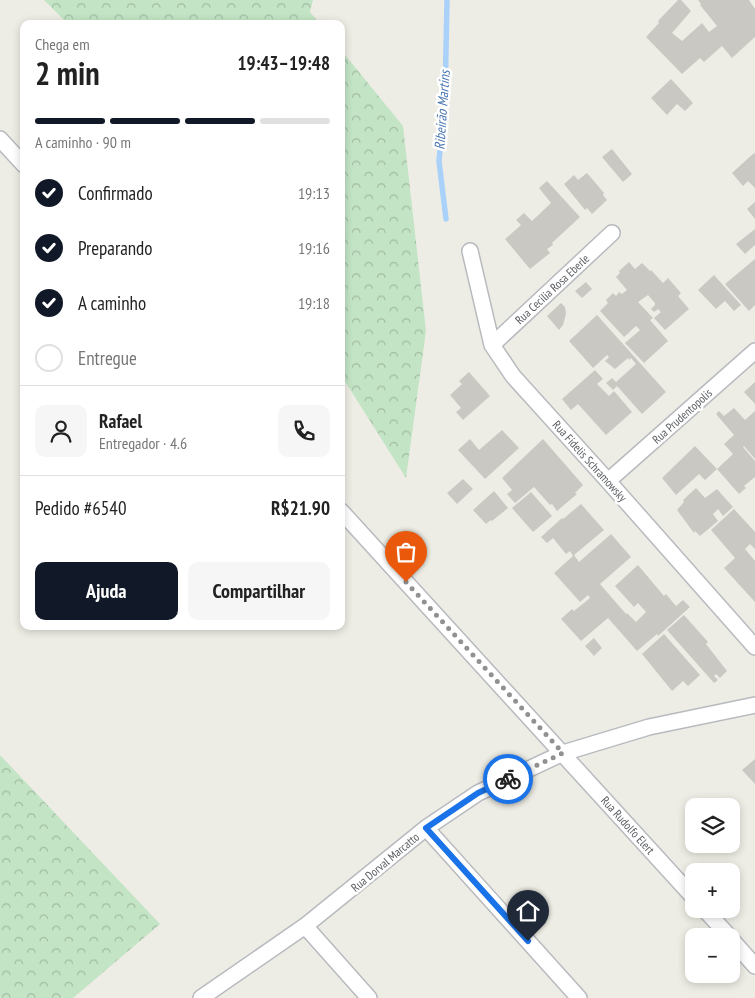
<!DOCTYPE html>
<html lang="pt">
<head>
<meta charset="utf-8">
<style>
  :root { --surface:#fff; --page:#f6f6f6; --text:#222; --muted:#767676; --line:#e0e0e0; --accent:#111827 }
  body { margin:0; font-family:"PT Sans Narrow",sans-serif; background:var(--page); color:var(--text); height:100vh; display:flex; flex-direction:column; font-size:19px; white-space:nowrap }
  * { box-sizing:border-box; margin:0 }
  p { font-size:16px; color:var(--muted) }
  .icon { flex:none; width:28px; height:28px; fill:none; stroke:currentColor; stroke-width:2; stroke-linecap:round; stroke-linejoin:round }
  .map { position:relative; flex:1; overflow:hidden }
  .details { position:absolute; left:20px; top:20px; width:325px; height:610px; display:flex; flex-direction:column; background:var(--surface); border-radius:10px; box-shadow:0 2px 8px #0003 }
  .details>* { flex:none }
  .controls { position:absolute; left:685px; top:798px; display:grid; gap:10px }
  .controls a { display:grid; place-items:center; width:55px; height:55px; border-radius:10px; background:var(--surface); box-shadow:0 2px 8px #0003; font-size:25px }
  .pin { position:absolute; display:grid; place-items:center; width:42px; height:42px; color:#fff; margin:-51px -21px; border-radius:50% 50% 50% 0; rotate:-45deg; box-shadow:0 0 5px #0007 }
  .pin .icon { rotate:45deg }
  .courier { position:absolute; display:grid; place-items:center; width:50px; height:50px; margin:-25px; border:4px solid #1a73e8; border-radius:50%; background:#fff; color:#222; box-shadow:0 1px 6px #0007 }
  .summary em { font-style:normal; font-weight:800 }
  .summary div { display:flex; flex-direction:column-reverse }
  .summary { display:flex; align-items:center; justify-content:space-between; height:85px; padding:0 15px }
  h1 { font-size:32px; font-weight:800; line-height:38px }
  .bar { display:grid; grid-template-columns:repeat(4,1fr); gap:8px 5px; align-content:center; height:60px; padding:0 15px }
  .bar i { height:6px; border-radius:4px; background:var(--line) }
  .bar .current { background:var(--accent) }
  .bar p { grid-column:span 4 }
  .line { display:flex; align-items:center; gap:12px; padding:0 15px; border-top:1px solid var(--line) }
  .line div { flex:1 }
  .round { display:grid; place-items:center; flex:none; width:52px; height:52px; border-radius:10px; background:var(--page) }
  ol { padding:0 15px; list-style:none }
  li { display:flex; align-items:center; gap:15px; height:55px }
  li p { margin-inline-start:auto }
  li .icon { padding:5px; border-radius:50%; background:var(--accent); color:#fff; stroke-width:4 }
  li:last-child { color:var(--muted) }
  li i { width:28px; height:28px; border:2px solid var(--line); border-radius:50% }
  .button { display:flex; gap:10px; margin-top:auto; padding:10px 15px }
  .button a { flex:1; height:58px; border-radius:10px; background:var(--accent); color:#fff; font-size:20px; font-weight:800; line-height:58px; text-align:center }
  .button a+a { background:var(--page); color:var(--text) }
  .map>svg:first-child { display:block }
</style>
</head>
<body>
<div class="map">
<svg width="755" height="998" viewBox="0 0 755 998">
  <defs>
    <pattern id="forest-crowns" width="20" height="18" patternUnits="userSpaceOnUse" patternTransform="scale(1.25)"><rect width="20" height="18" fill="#c3e4c5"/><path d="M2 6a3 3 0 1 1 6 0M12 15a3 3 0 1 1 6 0" fill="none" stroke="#a2bca4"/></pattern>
  </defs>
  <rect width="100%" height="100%" fill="#eeede5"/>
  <path fill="url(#forest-crowns)" d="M 44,0 L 313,0 L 310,12 L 320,24 L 68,24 Z
    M 341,50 L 403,126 L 426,331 L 406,478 L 341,375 Z
    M 0,755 L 160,924 L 73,998 L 0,998 Z"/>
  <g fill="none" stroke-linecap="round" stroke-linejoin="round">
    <path stroke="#aad1f9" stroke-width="5.5" d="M 446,219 L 439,161 L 445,99 L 447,0"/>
  </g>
  <path fill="#cac8c2" d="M 678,0 L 681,0 L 691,11 L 672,33 L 682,41 L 702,23 L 709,32 L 717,26 L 700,5 L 701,4 L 698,0 L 749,0 L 755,9 L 755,37 L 732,58 L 722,46 L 704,62 L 700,58 L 682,74 L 646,37 L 659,23 L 658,21 Z
    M 671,79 L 693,103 L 685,111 L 677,104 L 667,115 L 651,98 Z
    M 612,149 L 632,174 L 623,182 L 602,157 Z
    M 754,153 L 755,154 L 755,188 L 748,181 L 743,186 L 732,173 Z
    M 587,173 L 604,193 L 603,195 L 607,200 L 592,214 L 587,208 L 585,210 L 564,184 L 574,175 L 578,180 Z
    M 547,181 L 580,217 L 552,243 L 553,245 L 547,249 L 550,253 L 530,269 L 505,239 L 521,225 L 516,220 L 524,213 L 532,221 L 551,203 L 539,188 Z
    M 755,202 L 755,219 L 747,209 Z
    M 755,229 L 755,245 L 745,254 L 736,244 Z
    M 755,259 L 755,305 L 749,311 L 725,284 Z
    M 629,262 L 635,269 L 642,263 L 650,271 L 651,270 L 663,283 L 668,278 L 681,293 L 678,296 L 689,309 L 665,330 L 654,318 L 661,312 L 658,309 L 654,312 L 651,309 L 655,305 L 655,303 L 648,295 L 638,302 L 653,318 L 650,320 L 668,341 L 644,363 L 625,343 L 640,330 L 636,326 L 624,337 L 600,311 L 608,303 L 606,300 L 613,293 L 616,296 L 619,292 L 622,294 L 627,290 L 616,277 L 620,273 L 619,271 Z
    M 714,275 L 741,305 L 734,311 L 725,301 L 716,309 L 698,290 Z
    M 586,282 L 592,289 L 582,298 L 575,291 Z
    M 561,303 L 565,307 L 566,314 L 563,325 L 559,330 L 547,316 Z
    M 597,315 L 666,392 L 642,414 L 617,386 L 613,390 L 606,383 L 612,378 L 616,382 L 636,364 L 631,358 L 629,360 L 628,358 L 615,369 L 605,361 L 609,357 L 607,355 L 593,368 L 569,341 Z
    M 595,370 L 603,379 L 597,384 L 609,396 L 614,391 L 632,412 L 606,435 L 578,404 L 571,410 L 562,399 Z
    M 469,372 L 490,396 L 463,420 L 456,412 L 461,408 L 450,395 L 462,384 L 459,381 Z
    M 755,382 L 755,404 L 744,392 Z
    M 734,408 L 745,420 L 755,411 L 755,459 L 744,446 L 743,447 L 755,461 L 755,477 L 744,486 L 746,488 L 739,494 L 717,469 L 705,480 L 699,474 L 676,495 L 662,478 L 695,446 L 717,469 L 733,454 L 724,444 L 734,435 L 716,414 L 719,411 L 724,416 Z
    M 502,430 L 519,448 L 485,479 L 458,450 L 470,439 L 479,450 Z
    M 543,439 L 583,485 L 575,493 L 577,494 L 557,511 L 552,504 L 550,505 L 534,487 L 515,503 L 507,494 L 512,490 L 502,478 Z
    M 463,479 L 473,489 L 457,504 L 447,493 Z
    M 696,488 L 705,498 L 717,489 L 733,507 L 723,516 L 718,509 L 713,514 L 718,521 L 700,536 L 695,531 L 694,533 L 677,510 L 684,502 L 683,500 Z
    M 494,491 L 508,508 L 492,521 L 491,520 L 486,524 L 473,510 Z
    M 531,492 L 552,516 L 533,532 L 512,508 Z
    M 581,504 L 604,530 L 574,555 L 579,562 L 611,534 L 631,557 L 600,584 L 626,614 L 627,613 L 636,622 L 646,612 L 638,603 L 634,607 L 615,586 L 638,565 L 664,596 L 666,594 L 676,606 L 683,600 L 690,607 L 658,636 L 657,634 L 637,651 L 608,618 L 581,641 L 561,619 L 572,609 L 574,611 L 590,598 L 588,595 L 580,602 L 554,573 L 573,556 L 570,551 L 566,554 L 553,538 L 547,543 L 541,537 L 562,518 L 563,519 Z
    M 734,509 L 755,532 L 755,549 L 750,544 L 745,549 L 755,561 L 755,602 L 724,568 L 735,558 L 711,530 Z
    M 684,615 L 708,642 L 706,644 L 727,671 L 720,678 L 716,674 L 714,676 L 718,680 L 714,683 L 667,630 Z
    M 664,634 L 700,675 L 688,686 L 683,681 L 672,691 L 642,654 Z
    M 594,638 L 602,648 L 594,656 L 585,646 Z
    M 755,759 L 755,784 L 742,770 Z"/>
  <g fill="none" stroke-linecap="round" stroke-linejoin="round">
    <defs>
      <path id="minor" d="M 0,139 L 24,165
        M 470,251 L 492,345 L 513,376 L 608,481 L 755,647
        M 492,345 L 612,233
        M 608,481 L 755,351
        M 341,511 L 694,898
        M 426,828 L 579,998
        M 704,909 L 729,936
        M 305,926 L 369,998
        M 731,939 L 755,966
        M 201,998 L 305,926 L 426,828 L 478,793 L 563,753 L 649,727 L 755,705"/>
    </defs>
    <use href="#minor" stroke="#b7babe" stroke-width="18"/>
    <use href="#minor" stroke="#fff" stroke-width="15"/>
  </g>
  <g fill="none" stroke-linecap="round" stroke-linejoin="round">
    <path stroke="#909191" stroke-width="5" stroke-dasharray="0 9" d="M 406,582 L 563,753 L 508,779"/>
    <path stroke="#1a73e8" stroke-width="6" d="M 508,779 L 478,793 L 426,828 L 528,941"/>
  </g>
  <g text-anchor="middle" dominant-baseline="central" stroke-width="5" stroke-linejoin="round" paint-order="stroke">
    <g font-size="12" fill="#5d6064" stroke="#fff">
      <text transform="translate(552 289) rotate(-43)">Rua Cecilia Rosa Eberle</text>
      <text transform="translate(682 416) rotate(-42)">Rua Prudentopolis</text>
      <text transform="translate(590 461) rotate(48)">Rua Fidelis Schramowsky</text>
      <text transform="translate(628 825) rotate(48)">Rua Rudolfo Elert</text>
      <text transform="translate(385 862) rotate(-40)">Rua Dorval Marcatto</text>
    </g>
    <g font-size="14" font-style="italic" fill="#4a77b3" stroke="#fff">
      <text transform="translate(442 110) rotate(-86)">Ribeirão Martins</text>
    </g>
  </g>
</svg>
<div class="controls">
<a><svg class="icon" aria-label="layers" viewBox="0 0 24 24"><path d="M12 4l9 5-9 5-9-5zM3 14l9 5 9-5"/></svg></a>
<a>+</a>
<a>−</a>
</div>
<div class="pin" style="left:406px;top:582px;background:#ea580c"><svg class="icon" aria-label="bag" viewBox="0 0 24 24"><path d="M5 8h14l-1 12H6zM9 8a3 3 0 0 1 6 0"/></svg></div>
<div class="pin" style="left:528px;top:941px;background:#1f2937"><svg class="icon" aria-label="home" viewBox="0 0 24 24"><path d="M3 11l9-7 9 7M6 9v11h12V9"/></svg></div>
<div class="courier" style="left:508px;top:779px"><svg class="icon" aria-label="bike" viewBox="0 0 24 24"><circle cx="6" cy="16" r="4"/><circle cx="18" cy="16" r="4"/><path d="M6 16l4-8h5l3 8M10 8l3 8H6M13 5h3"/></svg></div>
<section class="details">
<div class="summary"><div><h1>2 min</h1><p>Chega em</p></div><em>19:43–19:48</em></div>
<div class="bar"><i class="current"></i><i class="current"></i><i class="current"></i><i></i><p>A caminho · 90 m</p></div>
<ol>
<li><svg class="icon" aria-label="check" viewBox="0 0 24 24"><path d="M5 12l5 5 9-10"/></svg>Confirmado<p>19:13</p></li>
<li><svg class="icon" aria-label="check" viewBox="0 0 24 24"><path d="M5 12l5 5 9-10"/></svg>Preparando<p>19:16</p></li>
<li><svg class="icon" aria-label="check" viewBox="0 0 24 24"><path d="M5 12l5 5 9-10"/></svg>A caminho<p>19:18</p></li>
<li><i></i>Entregue</li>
</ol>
<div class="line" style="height:90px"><a class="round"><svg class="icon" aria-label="person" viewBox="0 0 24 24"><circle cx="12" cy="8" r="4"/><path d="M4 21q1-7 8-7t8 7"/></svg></a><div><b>Rafael</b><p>Entregador · 4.6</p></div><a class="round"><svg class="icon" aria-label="phone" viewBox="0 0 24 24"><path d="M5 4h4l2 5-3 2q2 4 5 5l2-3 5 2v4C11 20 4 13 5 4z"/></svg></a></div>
<div class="line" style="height:65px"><div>Pedido #6540</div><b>R$21.90</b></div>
<div class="button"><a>Ajuda</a><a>Compartilhar</a></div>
</section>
</div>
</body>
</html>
